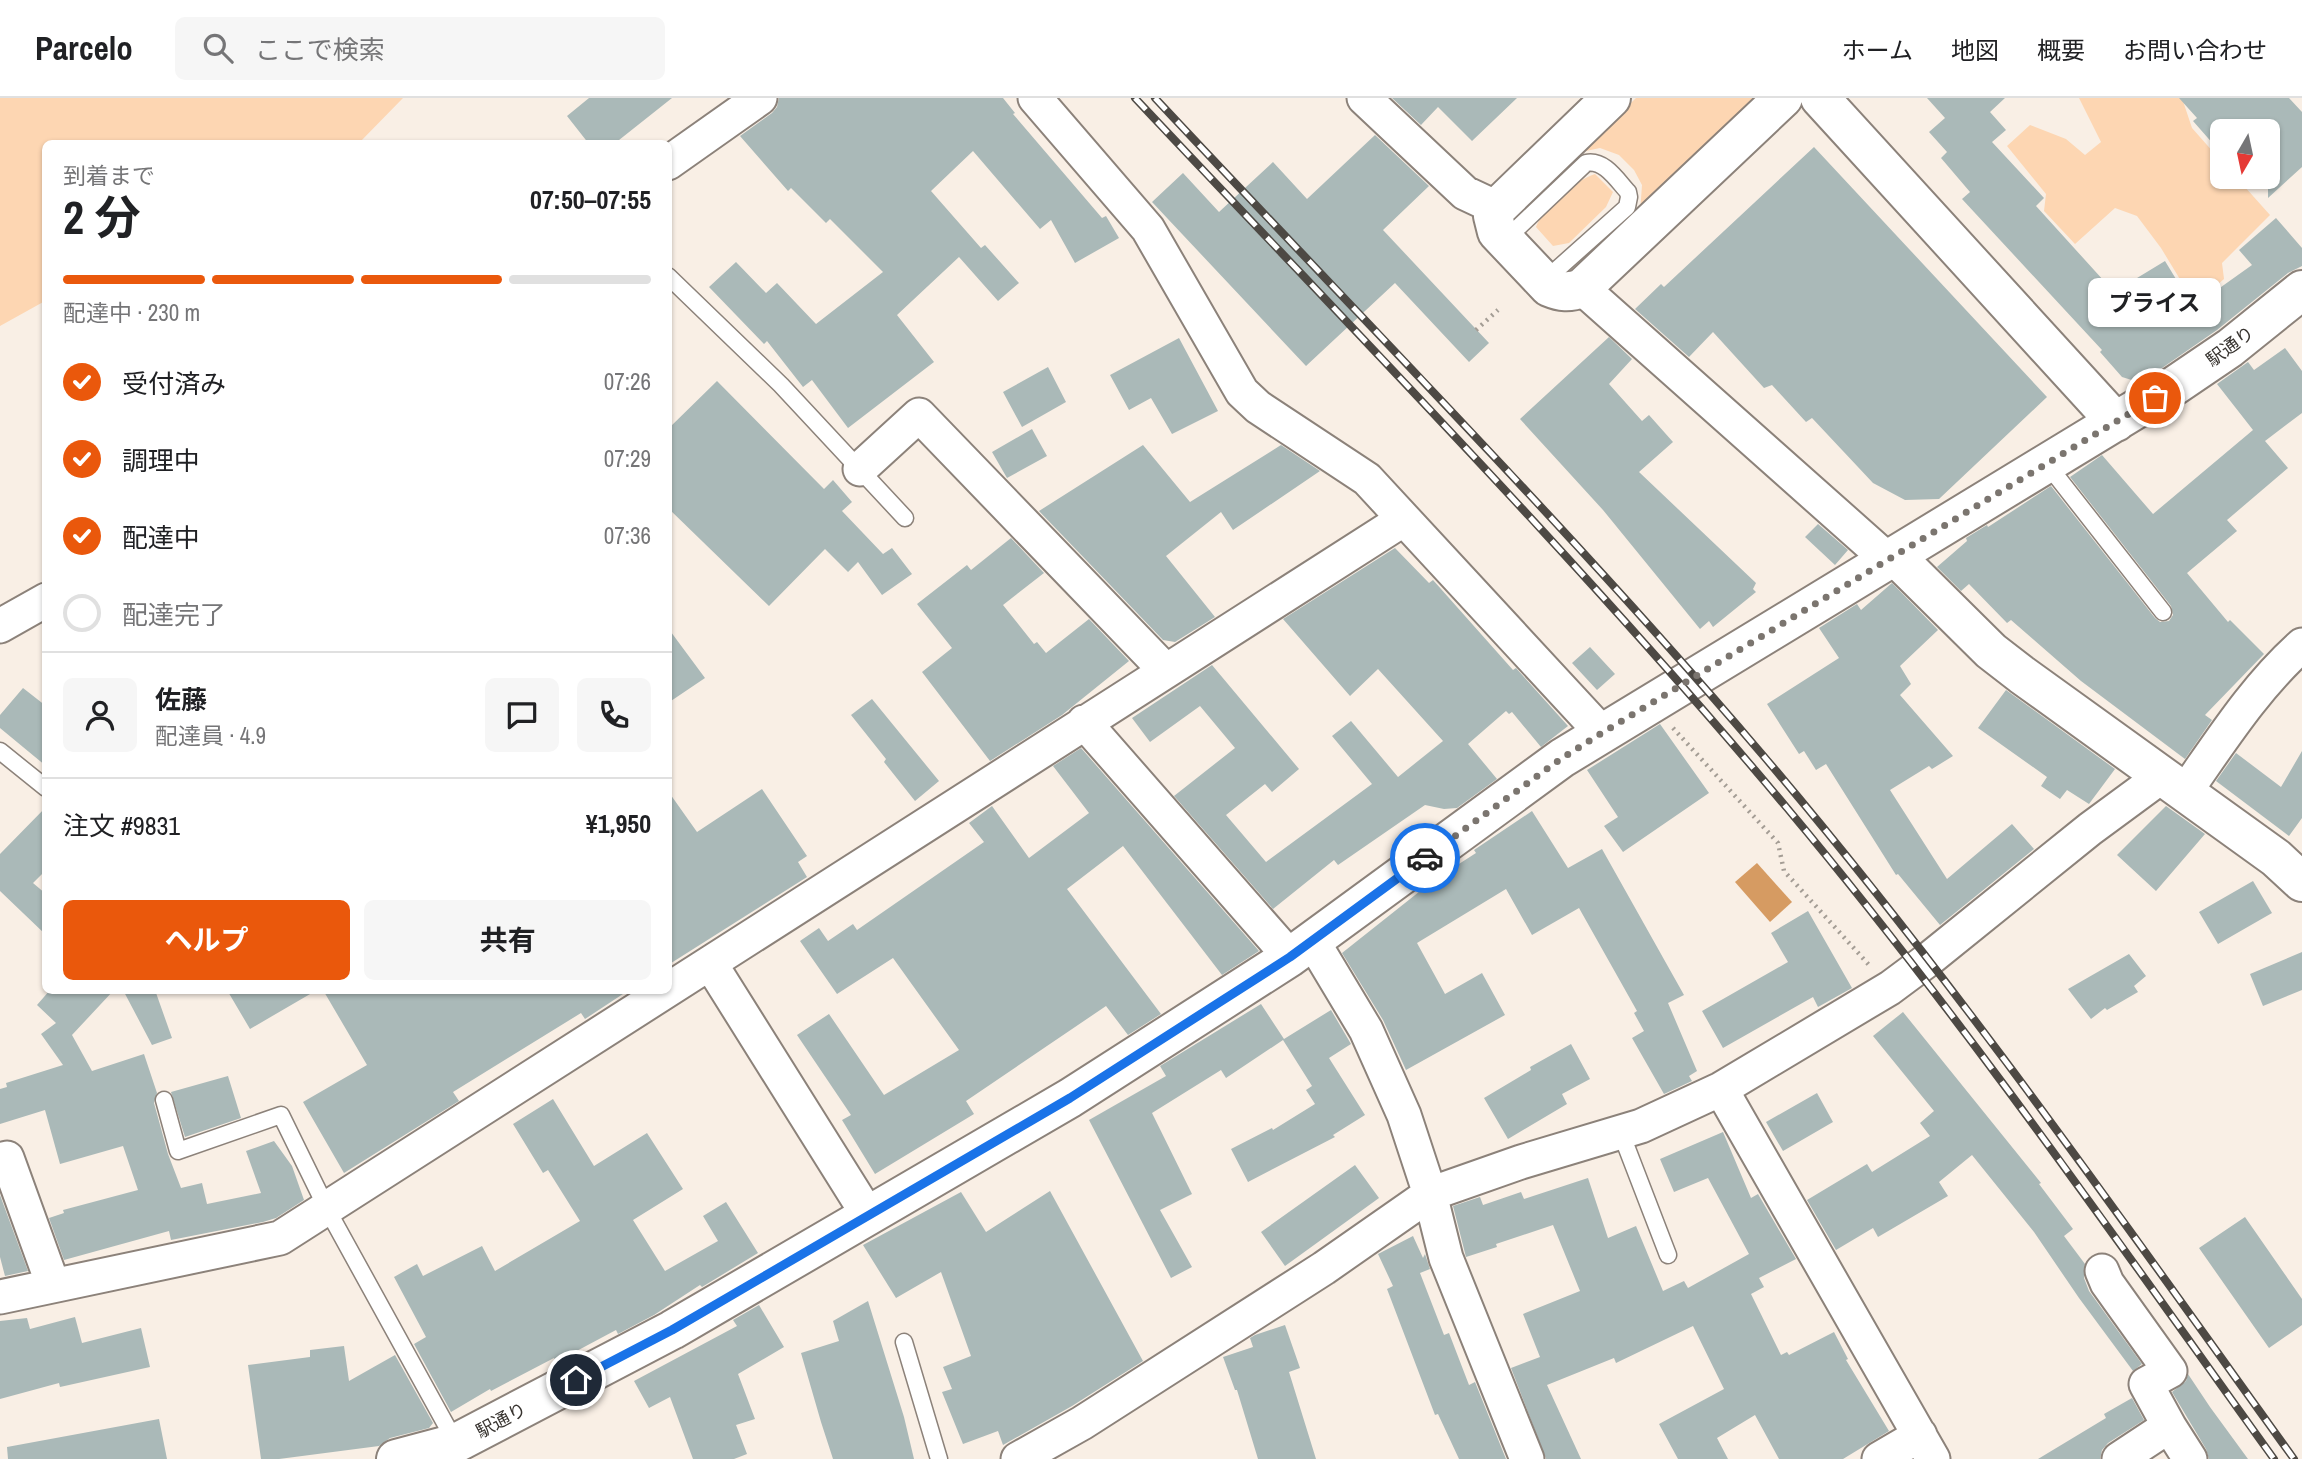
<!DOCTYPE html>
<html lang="ja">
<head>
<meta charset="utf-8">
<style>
  :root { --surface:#fff; --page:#f6f6f6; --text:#202124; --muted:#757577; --line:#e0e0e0; --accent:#ea580c }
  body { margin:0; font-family:"Archivo Narrow","Noto Sans JP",sans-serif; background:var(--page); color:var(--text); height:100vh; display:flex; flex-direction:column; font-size:26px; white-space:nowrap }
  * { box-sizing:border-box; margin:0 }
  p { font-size:23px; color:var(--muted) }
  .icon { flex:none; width:38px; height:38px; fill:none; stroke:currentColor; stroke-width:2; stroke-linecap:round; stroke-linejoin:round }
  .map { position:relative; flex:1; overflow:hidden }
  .panel { position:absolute; left:42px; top:42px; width:630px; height:854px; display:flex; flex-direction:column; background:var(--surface); border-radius:10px; box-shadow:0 2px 5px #0004 }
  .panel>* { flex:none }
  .needle { width:46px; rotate:189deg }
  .buttons { position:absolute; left:2210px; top:21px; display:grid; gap:14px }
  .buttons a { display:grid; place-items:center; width:70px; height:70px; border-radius:10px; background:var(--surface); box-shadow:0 2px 5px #0004; font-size:35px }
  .pin { position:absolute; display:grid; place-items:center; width:60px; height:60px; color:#fff; margin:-30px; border:4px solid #fff; border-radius:50%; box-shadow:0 2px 7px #0007 }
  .courier { position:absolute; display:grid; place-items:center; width:70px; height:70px; margin:-35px; border:5px solid #1a73e8; border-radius:50%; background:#fff; color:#222; box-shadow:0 2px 9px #0007 }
  .bubble { position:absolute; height:49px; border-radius:10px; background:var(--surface); box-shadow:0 2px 5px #0004; font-size:23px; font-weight:700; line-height:49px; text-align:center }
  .summary em { font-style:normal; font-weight:700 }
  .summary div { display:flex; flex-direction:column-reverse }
  .summary { display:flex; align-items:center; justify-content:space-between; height:119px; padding:0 21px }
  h1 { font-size:46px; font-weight:700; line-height:52px }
  .bar { display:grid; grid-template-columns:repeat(4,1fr); gap:10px 7px; align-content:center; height:84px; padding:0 21px }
  .bar i { height:9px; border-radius:5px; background:var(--line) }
  .bar .current { background:var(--accent) }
  .bar p { grid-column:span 4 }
  .line { display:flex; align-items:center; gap:18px; padding:0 21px; border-top:2px solid var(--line) }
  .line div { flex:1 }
  .round { display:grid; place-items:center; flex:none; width:74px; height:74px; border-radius:10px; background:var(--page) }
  ol { padding:0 21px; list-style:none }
  li { display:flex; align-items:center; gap:21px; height:77px }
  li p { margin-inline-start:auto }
  li .icon { padding:7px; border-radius:50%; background:var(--accent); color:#fff; stroke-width:4 }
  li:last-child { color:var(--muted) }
  li i { width:38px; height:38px; border:4px solid var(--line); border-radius:50% }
  .cta { display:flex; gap:14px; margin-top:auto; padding:14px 21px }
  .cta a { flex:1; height:80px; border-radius:10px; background:var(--accent); color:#fff; font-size:28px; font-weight:700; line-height:80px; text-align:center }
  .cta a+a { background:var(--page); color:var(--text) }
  header { display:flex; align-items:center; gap:42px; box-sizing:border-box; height:98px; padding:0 35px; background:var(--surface); border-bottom:2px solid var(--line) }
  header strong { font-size:33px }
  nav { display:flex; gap:38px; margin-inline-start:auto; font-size:24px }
  .search { width:490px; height:63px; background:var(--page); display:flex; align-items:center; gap:18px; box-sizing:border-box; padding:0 24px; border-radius:10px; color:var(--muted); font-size:26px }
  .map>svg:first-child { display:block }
</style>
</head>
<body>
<header>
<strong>Parcelo</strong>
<div class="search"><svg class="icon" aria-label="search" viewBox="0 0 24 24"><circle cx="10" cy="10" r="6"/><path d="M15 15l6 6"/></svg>ここで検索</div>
<nav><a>ホーム</a><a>地図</a><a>概要</a><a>お問い合わせ</a></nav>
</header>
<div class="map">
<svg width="2302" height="1361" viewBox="0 0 2302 1361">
  <rect width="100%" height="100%" fill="#f9efe5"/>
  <path fill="#fdd6b2" d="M 0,0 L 403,0 L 359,45 L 46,46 L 45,203 L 0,228 Z
    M 1636,0 L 1764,0 L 1640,115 L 1642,87 L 1634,72 L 1619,57 L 1600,50 L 1581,54 Z
    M 2079,0 L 2182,0 L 2192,30 L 2222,64 L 2222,79 L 2236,79 L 2270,117 L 2222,165 L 2224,181 L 2195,206 L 2161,150 L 2137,118 L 2115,110 L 2075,146 L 2044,113 L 2046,96 L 2007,48 L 2030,27 L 2066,41 L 2085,57 L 2101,44 Z
    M 1595,76 L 1613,94 L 1606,109 L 1569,145 L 1553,148 L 1536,129 C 1544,108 1574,83 1595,76 Z"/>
  <path fill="#d69b62" d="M 1757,765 L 1792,804 L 1770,824 L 1735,784 Z"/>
  <path fill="#aab9b8" d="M 589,0 L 672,0 L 614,46 L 589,46 L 567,18 Z
    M 779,0 L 1003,0 L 1015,15 L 1013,16 L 1102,120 L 1106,118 L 1119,140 L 1075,165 L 1051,122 L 1040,131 L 973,53 L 931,93 L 981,150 L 985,147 L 1019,185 L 998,203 L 959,159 L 897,217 L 934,264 L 848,330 L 812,282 L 803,289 L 767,243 L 764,246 L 709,189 L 736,164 L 766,195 L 777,185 L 816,226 L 883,174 L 830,121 L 826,125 L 791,90 L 788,93 L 740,38 L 772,15 L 777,9 Z
    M 1392,0 L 1517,0 L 1472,43 L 1438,9 L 1421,27 Z
    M 1927,0 L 2005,0 L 1990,14 L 2006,32 L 1992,44 L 2044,100 L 2036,108 L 2114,194 L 2165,163 L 2193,209 L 2252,167 L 2239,152 L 2276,120 L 2302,150 L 2302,168 L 2288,175 L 2217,232 L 2162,270 L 2138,284 L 2122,279 L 2100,254 L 2102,252 L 1962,101 L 1970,94 L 1941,60 L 1947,54 L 1929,34 L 1945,20 Z
    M 2179,0 L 2289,0 L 2302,14 L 2302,69 L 2268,100 L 2268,33 L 2222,33 L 2222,56 L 2193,23 L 2197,20 Z
    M 1375,37 L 1429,88 L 1383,132 L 1489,245 L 1469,264 L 1395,185 L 1306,268 L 1152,104 L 1183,75 L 1219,114 L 1273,64 L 1307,101 Z
    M 1814,49 L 2047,299 L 1939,401 L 1905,402 L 1873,385 L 1812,320 L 1806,324 L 1772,287 L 1764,290 L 1713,234 L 1689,259 L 1635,211 L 1661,186 L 1664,189 Z
    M 1609,239 L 1632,261 L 1609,286 L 1642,323 L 1649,317 L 1673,344 L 1639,374 L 1756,485 L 1753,491 L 1756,494 L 1713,529 L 1709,523 L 1700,531 L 1603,412 L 1520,321 Z
    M 1179,240 L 1218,313 L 1172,336 L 1151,300 L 1129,312 L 1110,277 Z
    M 2285,250 L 2302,273 L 2302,315 L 2265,343 L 2288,370 L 2227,422 L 2237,433 L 2187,475 L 2228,524 L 2230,522 L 2264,556 L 2205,617 L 2212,622 L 2185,661 L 2081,583 L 2011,522 L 2007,525 L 1969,486 L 1961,493 L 1937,469 L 1967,443 L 1966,440 L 1987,427 L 1988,429 L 2051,388 L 2155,520 L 2160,524 L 2169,523 L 2173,517 L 2171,508 L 2070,379 L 2102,357 L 2153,416 L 2253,332 L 2217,286 L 2248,264 L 2254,272 Z
    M 1048,269 L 1066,304 L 1022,329 L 1003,294 Z
    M 717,283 L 824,391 L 833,382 L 852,404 L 842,413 L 883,456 L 892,450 L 912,476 L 882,497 L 858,464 L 848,474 L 825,451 L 769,508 L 668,410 L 668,331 Z
    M 1032,331 L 1047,358 L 1007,380 L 992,354 Z
    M 1143,347 L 1190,404 L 1281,347 L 1320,373 L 1233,432 L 1221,414 L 1166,458 L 1215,519 L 1175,544 L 1163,542 L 1039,413 Z
    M 1818,426 L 1848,452 L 1835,467 L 1805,439 Z
    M 1011,440 L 1044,475 L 1003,507 L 1034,546 L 1037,544 L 1046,555 L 1089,521 L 1129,563 L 1062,617 L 990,663 L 922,574 L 952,550 L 917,506 L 967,467 L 971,472 Z
    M 1395,450 L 1429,485 L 1433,482 L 1513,572 L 1516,570 L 1568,628 L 1541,649 L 1512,614 L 1509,616 L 1506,613 L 1468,646 L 1497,681 L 1457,710 L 1444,711 L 1425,707 L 1338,767 L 1334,762 L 1273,811 L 1174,698 L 1235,650 L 1200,608 L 1150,644 L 1132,620 L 1212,567 L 1299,671 L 1272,694 L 1265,686 L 1226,717 L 1266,764 L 1372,686 L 1332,638 L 1351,623 L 1398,679 L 1443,643 L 1378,571 L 1350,598 L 1283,521 Z
    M 1892,485 L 1938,532 L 1900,568 L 1911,586 L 1900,597 L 1953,658 L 1932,671 L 1929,668 L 1890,692 L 1947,781 L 2012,726 L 2034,751 L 1940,827 L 1898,776 L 1896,777 L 1826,666 L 1816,672 L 1804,653 L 1799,656 L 1767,606 L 1839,560 L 1819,530 L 1857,506 L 1861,512 Z
    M 668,530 L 705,580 L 668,605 Z
    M 1590,549 L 1615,576 L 1597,592 L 1572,565 Z
    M 23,590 L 46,608 L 46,668 L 0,630 L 0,617 Z
    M 2006,592 L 2115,671 L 2089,706 L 2067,692 L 2060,701 L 2041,688 L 2047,679 L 1978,630 Z
    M 872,601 L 939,683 L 915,703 L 884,664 L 886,661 L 851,617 Z
    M 1660,626 L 1709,695 L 1623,754 L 1604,728 L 1618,719 L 1587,672 Z
    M 1081,650 L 1259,853 L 1222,877 L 1123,748 L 1067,791 L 1161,916 L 1128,937 L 1106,908 L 966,1003 L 974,1016 L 875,1076 L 842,1022 L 851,1017 L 797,937 L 829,916 L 884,997 L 959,952 L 893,860 L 837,896 L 800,843 L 819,830 L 828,843 L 853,826 L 857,832 L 984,744 L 969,725 L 992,708 L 1029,760 L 1089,715 L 1053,668 Z
    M 2302,653 L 2302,720 L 2289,738 L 2216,683 L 2236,655 L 2281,689 Z
    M 762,691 L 807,758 L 798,764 L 807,779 L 668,867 L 668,693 L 697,734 Z
    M 2166,708 L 2205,736 L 2156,793 L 2117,757 Z
    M 46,709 L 46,772 L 33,785 L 46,796 L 46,837 L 0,793 L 0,756 Z
    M 1532,713 L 1568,770 L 1602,751 L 1684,897 L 1668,905 L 1697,973 L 1689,978 L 1692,983 L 1664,996 L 1632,940 L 1644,933 L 1634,915 L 1637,913 L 1579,810 L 1532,837 L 1506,791 L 1417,845 L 1445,896 L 1482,875 L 1505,917 L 1406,972 L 1383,922 L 1342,855 L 1434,782 L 1476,755 L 1474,752 Z
    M 2253,783 L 2272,815 L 2218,846 L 2199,814 Z
    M 1808,813 L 1852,890 L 1818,909 L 1813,899 L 1723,950 L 1702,913 L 1788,864 L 1771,835 Z
    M 2302,854 L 2302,892 L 2263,908 L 2250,876 Z
    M 2129,856 L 2146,878 L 2134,888 L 2138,894 L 2107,912 L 2105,910 L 2091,921 L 2068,891 Z
    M 50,892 L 114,892 L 72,937 L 92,973 L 144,956 L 157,995 L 154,1005 L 168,1056 L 181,1090 L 202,1085 L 207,1106 L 261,1095 L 246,1053 L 274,1043 L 292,1068 L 304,1102 L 276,1120 L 263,1124 L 171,1142 L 169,1133 L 64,1162 L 49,1120 L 64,1115 L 63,1112 L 138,1092 L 123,1048 L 60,1066 L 45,1012 L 0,1026 L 0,991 L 7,989 L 6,985 L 63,967 L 41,936 L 56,925 L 37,907 Z
    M 123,892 L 155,892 L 172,940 L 152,947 Z
    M 227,892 L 317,892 L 250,931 Z
    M 323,892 L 629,892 L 585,921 L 581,915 L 453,994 L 459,1003 L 344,1075 L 303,1004 L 367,967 Z
    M 1261,906 L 1284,941 L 1331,912 L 1351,946 L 1329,960 L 1365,1017 L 1333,1037 L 1335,1039 L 1248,1084 L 1231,1051 L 1272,1030 L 1273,1032 L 1315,1006 L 1306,992 L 1312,988 L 1283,942 L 1226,980 L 1221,972 L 1152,1015 L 1192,1096 L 1160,1112 L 1192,1169 L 1171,1180 L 1089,1022 L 1166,978 L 1160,968 Z
    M 1903,914 L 2041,1085 L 2039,1086 L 2073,1131 L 2064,1138 L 2085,1166 L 2084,1180 L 2089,1193 L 2142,1266 L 2133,1273 L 2079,1200 L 2034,1134 L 1972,1057 L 1939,1084 L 1948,1098 L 1878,1139 L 1873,1130 L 1836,1152 L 1807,1102 L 1867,1066 L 1872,1074 L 1930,1038 L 1920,1025 L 1934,1013 L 1873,938 Z
    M 1571,946 L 1590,981 L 1562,996 L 1567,1006 L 1508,1041 L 1484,1000 L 1531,972 L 1530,969 Z
    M 228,978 L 241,1020 L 185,1039 L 171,994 Z
    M 1817,995 L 1833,1024 L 1783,1053 L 1766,1024 Z
    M 553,1001 L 594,1068 L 647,1035 L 683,1091 L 633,1122 L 665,1173 L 718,1143 L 703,1118 L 726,1104 L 758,1155 L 702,1189 L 700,1187 L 654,1217 L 618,1236 L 616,1232 L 556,1264 L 554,1260 L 491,1293 L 490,1291 L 451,1314 L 414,1246 L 426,1239 L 394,1179 L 417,1166 L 423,1178 L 482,1148 L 495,1173 L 580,1123 L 548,1072 L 543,1075 L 513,1026 Z
    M 1723,1034 L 1751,1100 L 1758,1096 L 1796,1161 L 1759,1180 L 1764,1189 L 1751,1196 L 1781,1257 L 1787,1254 L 1789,1257 L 1834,1234 L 1848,1261 L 1846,1262 L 1889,1333 L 1843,1361 L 1779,1361 L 1755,1317 L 1717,1340 L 1728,1361 L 1678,1361 L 1659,1326 L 1724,1291 L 1693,1228 L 1616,1265 L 1614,1260 L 1547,1287 L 1581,1361 L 1546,1361 L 1511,1270 L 1540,1259 L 1523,1216 L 1580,1193 L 1553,1127 L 1496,1146 L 1497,1149 L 1466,1159 L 1453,1108 L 1480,1099 L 1483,1107 L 1521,1094 L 1524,1101 L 1588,1080 L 1608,1140 L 1636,1128 L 1663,1193 L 1684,1183 L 1688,1190 L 1749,1156 L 1708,1080 L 1674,1094 L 1660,1061 Z
    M 1355,1067 L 1379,1100 L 1285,1168 L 1261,1134 Z
    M 1050,1093 L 1143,1263 L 1072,1308 L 1003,1347 L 998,1333 L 963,1346 L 942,1294 L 952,1291 L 943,1269 L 971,1258 L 941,1174 L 896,1200 L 863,1147 L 961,1094 L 986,1134 Z
    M 0,1097 L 28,1173 L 5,1178 L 0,1159 Z
    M 2245,1119 L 2302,1201 L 2302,1227 L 2269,1250 L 2199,1150 Z
    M 1413,1138 L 1423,1160 L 1425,1156 L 1430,1171 L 1420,1175 L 1444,1237 L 1449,1235 L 1469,1287 L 1475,1284 L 1506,1361 L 1459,1361 L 1438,1316 L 1435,1317 L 1387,1191 L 1393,1188 L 1378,1156 Z
    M 868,1203 L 904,1319 L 914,1361 L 833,1361 L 821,1324 L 801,1255 L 839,1243 L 833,1223 Z
    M 759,1207 L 784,1249 L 738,1276 L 755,1321 L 736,1327 L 747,1356 L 734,1361 L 693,1361 L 670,1299 L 649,1310 L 634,1283 L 737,1228 L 733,1222 Z
    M 75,1219 L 82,1245 L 141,1230 L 150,1269 L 60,1289 L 59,1285 L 0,1301 L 0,1223 L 27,1220 L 30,1231 Z
    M 1285,1227 L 1300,1270 L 1289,1274 L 1316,1361 L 1258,1361 L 1237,1292 L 1235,1292 L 1223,1259 L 1253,1249 L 1250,1240 L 1255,1237 Z
    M 344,1248 L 349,1283 L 395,1257 L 433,1325 L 429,1330 L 390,1340 L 379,1348 L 279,1361 L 261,1361 L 248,1267 L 310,1259 L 310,1252 Z
    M 2188,1276 L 2210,1309 L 2248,1361 L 2209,1361 L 2206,1351 L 2172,1294 L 2186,1283 Z
    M 2132,1300 L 2144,1322 L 2108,1345 L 2102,1352 L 2100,1361 L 2038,1361 L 2106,1320 L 2104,1316 Z
    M 159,1321 L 167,1361 L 8,1361 L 7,1349 Z"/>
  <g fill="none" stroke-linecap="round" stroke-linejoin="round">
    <defs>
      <path id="service" d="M 1505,142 L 1586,65 C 1604,61 1617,82 1628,94 L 1629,99 L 1627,109 L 1544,183
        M 668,178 L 781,287 L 905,420
        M 2047,366 L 2163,514
        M 0,653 L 46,690
        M 164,1002 L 178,1053 L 281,1017 L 327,1111 L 456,1345
        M 1621,1035 L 1668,1157
        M 904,1244 L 939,1361"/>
      <path id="minor" d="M 1035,0 L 1148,131 L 1242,294 L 1258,309 L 1367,381 L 1602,635
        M 1364,0 L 1465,95 L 1497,110
        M 668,65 L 760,0
        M 1582,190 L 1888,462
        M 860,371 L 919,317 L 1165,572
        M 0,528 L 46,502
        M 1084,624 L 1290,859
        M 2185,694 C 2221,643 2255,589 2302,547
        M 1312,842 L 1366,932 L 1404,1017 L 1430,1096 L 1446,1160 L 1527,1361
        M 710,865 L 868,1117
        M 1721,991 L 1933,1361
        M 0,1062 L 7,1060 L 53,1187
        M 2102,1173 L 2107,1185 L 2170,1273 L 2146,1286 L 2169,1328
        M 0,1199 L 280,1140 L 1404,421
        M 1018,1361 L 1082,1325 L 1324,1170 L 1430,1096 L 1521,1064 L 1641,1028 L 1721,991 L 1890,890 L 1929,861 L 2090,731 L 2162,678
        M 1879,1361 L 1920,1337
        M 2119,1361 L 2169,1328 L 2190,1361"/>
      <path id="tertiary" d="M 1611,0 L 1497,110 L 1493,118 L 1497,134 L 1549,189 C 1561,194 1569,195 1582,190 L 1783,0
        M 1820,0 L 2116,324
        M 1895,458 L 1991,553 L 2022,577 L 2276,760 L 2302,784
        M 396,1361 L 456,1345 L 672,1232 L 1070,1000 L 1290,859 L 1562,660 L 2174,288 L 2230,250 L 2302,192"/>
    </defs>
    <use href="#service" stroke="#8c827a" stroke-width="19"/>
    <use href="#minor" stroke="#8c827a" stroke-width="37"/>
    <use href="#tertiary" stroke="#8c827a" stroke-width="42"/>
    <path stroke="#a49d95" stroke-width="4.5" stroke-dasharray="2 5" stroke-linecap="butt" d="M 1476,232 L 1498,212
      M 1673,630 L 1778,745 L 1784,773 L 1870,868"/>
    <use href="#service" stroke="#fff" stroke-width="16"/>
    <use href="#minor" stroke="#fff" stroke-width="33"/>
    <use href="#tertiary" stroke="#fff" stroke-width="38"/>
    <defs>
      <path id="rail" d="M 1135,0 C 1355,234 1581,464 1787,710 C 1961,918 2116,1141 2274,1361
        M 1155,0 C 1358,217 1568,429 1761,655 C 1953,880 2122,1122 2294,1361"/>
    </defs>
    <use href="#rail" stroke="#4d4944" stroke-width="8"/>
    <use href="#rail" stroke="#fff" stroke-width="5" stroke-dasharray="16" stroke-linecap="butt"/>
  </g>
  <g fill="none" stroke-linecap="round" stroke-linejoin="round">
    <path stroke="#7b756f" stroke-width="7" stroke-dasharray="0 12.6" d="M 1425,760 L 1562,660 L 1602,635 L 2155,300"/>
    <path stroke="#1a73e8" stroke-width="9" d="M 576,1282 L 672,1232 L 1070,1000 L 1290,859 L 1425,760"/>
  </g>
  <g text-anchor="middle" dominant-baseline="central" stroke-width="5" stroke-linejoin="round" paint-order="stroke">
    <g font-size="18" fill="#37332f" stroke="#fff">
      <text transform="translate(2230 248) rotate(-36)">駅通り</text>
      <text transform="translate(501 1322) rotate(-28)">駅通り</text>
    </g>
  </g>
</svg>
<div class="buttons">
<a><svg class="needle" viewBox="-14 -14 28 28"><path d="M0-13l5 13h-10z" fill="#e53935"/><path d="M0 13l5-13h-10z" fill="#757577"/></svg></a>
</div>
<div class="pin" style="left:2155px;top:300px;background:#ea580c"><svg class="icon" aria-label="bag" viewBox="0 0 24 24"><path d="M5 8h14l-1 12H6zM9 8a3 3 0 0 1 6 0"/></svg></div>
<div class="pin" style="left:576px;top:1282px;background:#1f2937"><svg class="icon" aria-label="home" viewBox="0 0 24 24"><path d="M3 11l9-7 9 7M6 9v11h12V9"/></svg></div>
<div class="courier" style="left:1425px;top:760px"><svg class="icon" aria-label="car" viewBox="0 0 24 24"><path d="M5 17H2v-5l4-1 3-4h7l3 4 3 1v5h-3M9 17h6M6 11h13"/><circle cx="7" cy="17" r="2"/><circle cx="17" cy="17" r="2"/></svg></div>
<div class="bubble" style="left:2088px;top:180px;width:133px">プライス</div>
<section class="panel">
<div class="summary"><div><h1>2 分</h1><p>到着まで</p></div><em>07:50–07:55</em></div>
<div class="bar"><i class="current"></i><i class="current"></i><i class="current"></i><i></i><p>配達中 · 230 m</p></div>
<ol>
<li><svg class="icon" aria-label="check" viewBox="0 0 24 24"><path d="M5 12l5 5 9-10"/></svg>受付済み<p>07:26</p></li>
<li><svg class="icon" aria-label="check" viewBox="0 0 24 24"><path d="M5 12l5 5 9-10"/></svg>調理中<p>07:29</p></li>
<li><svg class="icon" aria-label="check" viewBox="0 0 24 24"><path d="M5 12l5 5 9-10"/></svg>配達中<p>07:36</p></li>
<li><i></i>配達完了</li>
</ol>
<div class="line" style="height:126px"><a class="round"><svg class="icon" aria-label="person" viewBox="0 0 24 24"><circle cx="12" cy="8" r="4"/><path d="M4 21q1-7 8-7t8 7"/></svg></a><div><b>佐藤</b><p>配達員 · 4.9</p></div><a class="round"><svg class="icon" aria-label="chat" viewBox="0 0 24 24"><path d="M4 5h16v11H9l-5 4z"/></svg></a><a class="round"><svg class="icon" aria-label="phone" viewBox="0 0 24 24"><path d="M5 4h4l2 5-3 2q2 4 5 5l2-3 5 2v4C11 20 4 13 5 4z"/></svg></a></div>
<div class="line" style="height:91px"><div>注文 #9831</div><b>¥1,950</b></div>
<div class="cta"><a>ヘルプ</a><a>共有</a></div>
</section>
</div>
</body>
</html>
